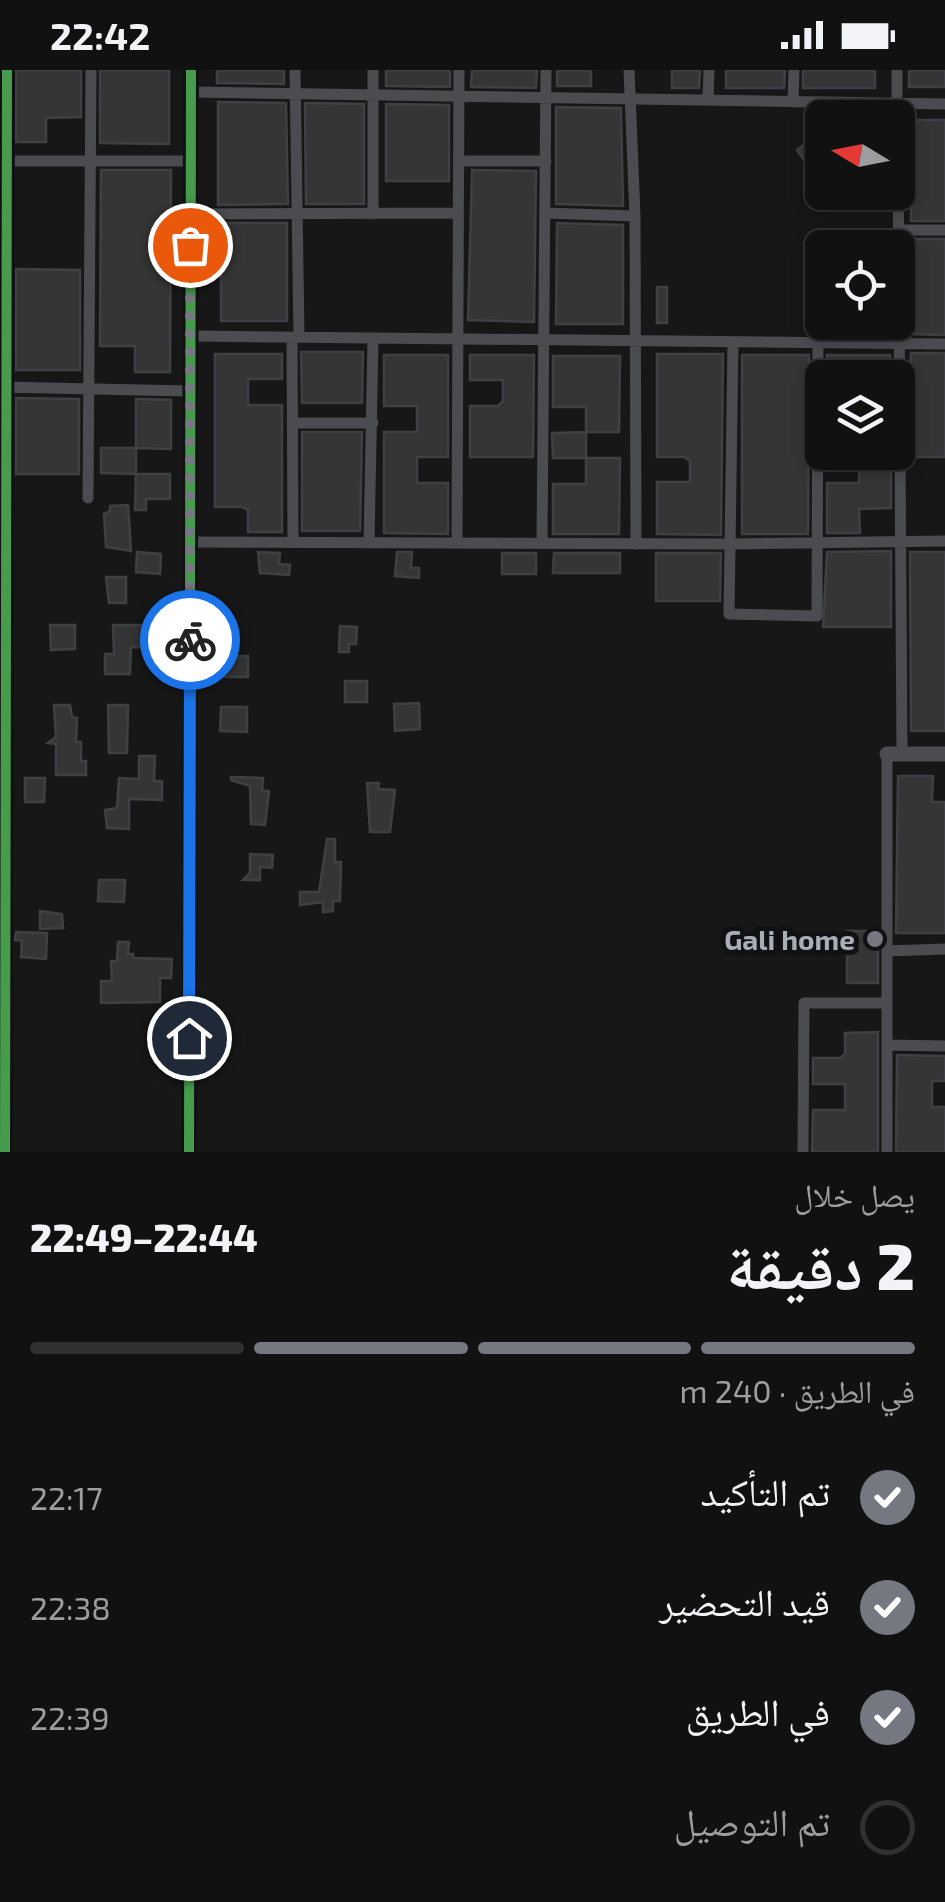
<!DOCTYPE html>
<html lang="ar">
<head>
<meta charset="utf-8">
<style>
  :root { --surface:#111; --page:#1a1a1a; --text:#f1f3f6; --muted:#9c9d9f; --line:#303131; --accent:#757880 }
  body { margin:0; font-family:"Exo 2","Noto Naskh Arabic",sans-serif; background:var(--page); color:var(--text); direction:rtl; height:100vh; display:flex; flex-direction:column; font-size:38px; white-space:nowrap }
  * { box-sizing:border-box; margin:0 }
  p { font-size:32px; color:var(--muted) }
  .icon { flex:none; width:55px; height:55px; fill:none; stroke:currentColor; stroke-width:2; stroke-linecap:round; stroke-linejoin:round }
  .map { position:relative; height:1082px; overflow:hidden; direction:ltr }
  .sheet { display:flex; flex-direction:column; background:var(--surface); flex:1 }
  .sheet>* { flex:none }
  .needle { width:65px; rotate:280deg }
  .controls { position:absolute; left:805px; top:30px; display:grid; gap:20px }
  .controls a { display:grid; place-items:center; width:110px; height:110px; border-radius:15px; background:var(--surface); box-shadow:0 5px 15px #0003,0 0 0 2px var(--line); font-size:50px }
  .pin { position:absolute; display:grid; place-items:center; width:85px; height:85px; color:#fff; margin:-42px; border:5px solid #fff; border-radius:50%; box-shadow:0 2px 10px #0007 }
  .courier { position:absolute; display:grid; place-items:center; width:100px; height:100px; margin:-50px; border:8px solid #1a73e8; border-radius:50%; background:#fff; color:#222; box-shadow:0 2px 12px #0007 }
  .summary em { font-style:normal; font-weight:800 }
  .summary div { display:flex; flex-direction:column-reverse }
  .summary { display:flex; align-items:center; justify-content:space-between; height:170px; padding:0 30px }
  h1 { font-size:65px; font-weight:800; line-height:75px }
  .bar { display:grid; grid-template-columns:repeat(4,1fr); gap:15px 10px; align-content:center; height:120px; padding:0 30px }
  .bar i { height:12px; border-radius:8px; background:var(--line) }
  .bar .on { background:var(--accent) }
  .bar p { grid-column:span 4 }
  ol { padding:0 30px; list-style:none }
  li { display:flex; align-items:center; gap:30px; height:110px }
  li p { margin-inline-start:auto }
  li .icon { padding:10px; border-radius:50%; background:var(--accent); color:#fff; stroke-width:4 }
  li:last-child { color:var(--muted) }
  li i { width:55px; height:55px; border:5px solid var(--line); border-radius:50% }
  .status { display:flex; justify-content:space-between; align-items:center; height:70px; padding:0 50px; background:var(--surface); direction:ltr }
  .status svg { height:28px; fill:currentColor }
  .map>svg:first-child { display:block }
</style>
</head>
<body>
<div class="status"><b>22:42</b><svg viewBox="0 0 49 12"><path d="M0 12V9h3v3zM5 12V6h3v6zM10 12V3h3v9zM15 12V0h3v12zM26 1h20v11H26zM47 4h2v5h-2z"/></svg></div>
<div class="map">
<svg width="945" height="1082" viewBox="0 0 945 1082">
  <rect width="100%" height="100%" fill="#171717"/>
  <path fill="#353536" stroke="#3f4043" stroke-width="2.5" d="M 16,0 L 81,0 L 81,47 L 46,48 L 46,72 L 16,72 Z
    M 100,0 L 169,0 L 169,74 L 100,73 Z
    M 217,0 L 284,0 L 284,14 L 217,13 Z
    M 386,0 L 450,0 L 450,17 L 386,16 Z
    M 472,0 L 537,0 L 536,18 L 471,17 Z
    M 557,0 L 591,0 L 591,16 L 557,16 Z
    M 672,0 L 700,0 L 699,18 L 672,18 Z
    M 726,0 L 785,0 L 784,18 L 726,18 Z
    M 803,0 L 875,0 L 875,18 L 803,18 Z
    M 909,0 L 945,0 L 945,17 L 909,17 Z
    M 218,32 L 286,33 L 288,134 L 218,135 Z
    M 305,33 L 364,34 L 364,134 L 306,134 Z
    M 386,34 L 449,35 L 449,111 L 386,111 Z
    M 556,37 L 621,38 L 623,136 L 556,134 Z
    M 911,50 L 945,50 L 945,151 L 911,151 Z
    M 822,61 L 822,91 L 811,100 L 797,80 Z
    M 101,100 L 171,100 L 170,302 L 135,302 L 135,276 L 100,276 Z
    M 472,100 L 536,101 L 534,252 L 468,250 Z
    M 221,153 L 287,153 L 287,251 L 221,251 Z
    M 557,153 L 623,155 L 623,254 L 556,254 Z
    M 911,169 L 945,169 L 945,265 L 911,264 Z
    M 16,199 L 80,200 L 80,300 L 16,300 Z
    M 657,217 L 667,217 L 667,253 L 657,253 Z
    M 301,282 L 363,282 L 362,333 L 302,333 Z
    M 911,283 L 945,283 L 945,387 L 909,387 Z
    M 215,284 L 282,284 L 282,309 L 248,309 L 248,335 L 282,335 L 282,462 L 248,462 L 248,440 L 242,437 L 215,437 Z
    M 657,284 L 723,284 L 721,465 L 657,464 L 657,412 L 690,412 L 690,391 L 684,387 L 657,387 Z
    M 384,285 L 448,285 L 448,387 L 417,387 L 417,413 L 448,413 L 448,464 L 384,463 L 384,362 L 417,362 L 417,336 L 384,336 Z
    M 470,285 L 534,285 L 533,387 L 470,387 L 470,336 L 498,336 L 503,331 L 503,310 L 470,310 Z
    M 742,285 L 809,285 L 808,464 L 742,464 Z
    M 827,285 L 890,285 L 890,308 L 827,308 Z
    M 553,286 L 620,286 L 619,362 L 586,362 L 586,337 L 553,337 Z
    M 16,328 L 79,329 L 79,404 L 16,404 Z
    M 136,329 L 171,330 L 171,379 L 136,378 Z
    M 302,362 L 362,362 L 360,461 L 302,461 Z
    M 586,362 L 586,388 L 553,388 L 552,363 Z
    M 101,378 L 136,378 L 136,404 L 101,403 Z
    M 859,382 L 891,382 L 891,438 L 859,439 L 860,463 L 827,463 L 827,413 L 859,413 Z
    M 586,388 L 620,388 L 619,464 L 553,464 L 553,414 L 586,414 Z
    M 136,404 L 170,404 L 170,429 L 146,429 L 146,440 L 135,440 Z
    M 128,435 L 131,481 L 106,477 L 104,444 L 110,441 L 110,436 Z
    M 891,481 L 891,557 L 823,557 L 827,482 Z
    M 137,482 L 161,484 L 160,504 L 136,502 Z
    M 258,482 L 280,483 L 279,494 L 290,495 L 289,505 L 260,503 Z
    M 397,482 L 412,482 L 411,498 L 419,498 L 419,508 L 395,506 Z
    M 910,482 L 945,482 L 945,661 L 911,661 Z
    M 502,483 L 536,483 L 536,504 L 502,504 Z
    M 554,483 L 620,483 L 620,503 L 553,503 Z
    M 656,483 L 721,483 L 720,531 L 656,531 Z
    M 106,507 L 126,507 L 126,533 L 109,533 Z
    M 50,555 L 75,555 L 75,579 L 51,580 Z
    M 113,555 L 166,555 L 165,578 L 131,577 L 130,604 L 105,604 L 105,584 L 114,584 Z
    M 340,556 L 357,557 L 356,574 L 349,574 L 349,582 L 339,582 Z
    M 225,586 L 248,586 L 248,607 L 220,607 Z
    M 345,611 L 367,611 L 367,632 L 345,632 Z
    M 419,633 L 420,659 L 395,661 L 394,634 Z
    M 54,635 L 70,635 L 72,647 L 77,648 L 76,672 L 81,672 L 81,691 L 86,691 L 86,705 L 56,705 L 56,674 L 48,673 L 56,667 Z
    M 108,635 L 128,635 L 127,683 L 109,683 Z
    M 221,637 L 247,637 L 247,662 L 220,661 Z
    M 139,686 L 155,686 L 154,711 L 162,711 L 162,730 L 129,729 L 129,759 L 107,758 L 105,740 L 117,738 L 119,708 L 139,709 Z
    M 898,706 L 933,706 L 932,732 L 945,732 L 945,863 L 896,863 Z
    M 231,707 L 263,708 L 262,721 L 269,721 L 265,755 L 251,754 L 250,716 L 231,710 Z
    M 25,708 L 45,708 L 44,732 L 25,732 Z
    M 367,713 L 379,713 L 378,719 L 395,720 L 390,762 L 370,762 Z
    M 327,769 L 335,769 L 335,792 L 341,792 L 340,831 L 333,831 L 333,841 L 323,842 L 323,832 L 300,835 L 300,822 L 319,822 Z
    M 250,784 L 273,785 L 272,798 L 260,797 L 260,810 L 243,810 L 250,803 Z
    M 99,810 L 125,810 L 124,832 L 98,831 Z
    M 40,841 L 62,844 L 63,858 L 40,859 Z
    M 847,861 L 878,861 L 878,913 L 847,913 Z
    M 16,862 L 47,863 L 46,889 L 21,887 L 22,871 L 15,870 Z
    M 118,872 L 129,872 L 128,884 L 133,884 L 133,888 L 172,889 L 171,908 L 160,908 L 160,932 L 101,933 L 101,911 L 112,911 L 111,891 L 117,891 Z
    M 878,962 L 878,1082 L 812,1082 L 813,1040 L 845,1040 L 845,1014 L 813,1014 L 813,988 L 840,988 L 845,984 L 845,963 Z
    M 897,985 L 945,986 L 945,1011 L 932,1011 L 932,1037 L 945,1037 L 945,1082 L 896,1082 Z"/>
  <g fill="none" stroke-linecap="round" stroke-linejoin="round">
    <path stroke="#4b4c50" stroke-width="11" d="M 295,0 L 299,267
      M 373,0 L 373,144
      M 629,0 L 635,146 L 636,474
      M 897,0 L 897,48
      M 192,22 L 945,34
      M 708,30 L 709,0
      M 793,32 L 794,0
      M 898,79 L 902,684
      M 0,91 L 191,91
      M 459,91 L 546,91
      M 545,143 L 635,146
      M 190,144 L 458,143
      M 899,160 L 945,160
      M 190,266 L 945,274
      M 292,267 L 293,472
      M 733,272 L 729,544 L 817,546 L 818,273
      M 0,317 L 189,321
      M 293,353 L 373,353
      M 88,428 L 91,0
      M 190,472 L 730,474 L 945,471
      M 369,473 L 373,268
      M 457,473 L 459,0
      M 542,473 L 546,0
      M 887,881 L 945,879
      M 887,975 L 945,976
      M 5,1082 L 7,0
      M 803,1082 L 804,933 L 887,933
      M 887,1082 L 887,684"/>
    <path stroke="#4b4c50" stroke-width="15" d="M 887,684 L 945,684
      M 189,1082 L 191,0"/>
    <defs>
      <path id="cycleway" d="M 5,1082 L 7,0
        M 189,1082 L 191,0"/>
    </defs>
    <use href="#cycleway" stroke="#111113" stroke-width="16"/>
    <use href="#cycleway" stroke="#469c4c" stroke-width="10"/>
  </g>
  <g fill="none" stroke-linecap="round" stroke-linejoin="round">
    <path stroke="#757880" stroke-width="10" stroke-dasharray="0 18" d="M 190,570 L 190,175"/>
    <path stroke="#1a73e8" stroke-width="12" d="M 189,968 L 190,570"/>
  </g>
  <circle fill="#757880" stroke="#111113" stroke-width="4" cx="875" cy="869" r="10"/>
  <g text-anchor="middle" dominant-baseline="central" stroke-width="10" stroke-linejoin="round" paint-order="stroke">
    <g font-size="28" font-weight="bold" fill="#a8adb8" stroke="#111113" text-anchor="end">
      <text x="855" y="869">Gali home</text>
    </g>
  </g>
</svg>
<div class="controls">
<a><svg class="needle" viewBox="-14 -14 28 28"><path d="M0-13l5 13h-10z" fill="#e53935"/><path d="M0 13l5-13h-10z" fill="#9c9d9f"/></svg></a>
<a><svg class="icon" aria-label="locate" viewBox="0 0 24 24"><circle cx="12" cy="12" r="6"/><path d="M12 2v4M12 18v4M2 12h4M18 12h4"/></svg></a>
<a><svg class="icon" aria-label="layers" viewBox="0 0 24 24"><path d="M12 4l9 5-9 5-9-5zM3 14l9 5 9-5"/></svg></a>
</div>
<div class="pin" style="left:190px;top:175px;background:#ea580c"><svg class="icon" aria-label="bag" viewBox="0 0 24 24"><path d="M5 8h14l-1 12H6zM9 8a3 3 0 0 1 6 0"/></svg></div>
<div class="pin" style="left:189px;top:968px;background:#1f2937"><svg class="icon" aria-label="home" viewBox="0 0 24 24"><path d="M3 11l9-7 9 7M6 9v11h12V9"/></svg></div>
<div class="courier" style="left:190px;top:570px"><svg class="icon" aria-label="bike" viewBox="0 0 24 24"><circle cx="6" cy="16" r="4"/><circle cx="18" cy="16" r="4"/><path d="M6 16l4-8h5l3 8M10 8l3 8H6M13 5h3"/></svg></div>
</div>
<section class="sheet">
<div class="summary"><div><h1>2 دقيقة</h1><p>يصل خلال</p></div><em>22:44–22:49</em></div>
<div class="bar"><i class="on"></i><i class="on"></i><i class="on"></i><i></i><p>في الطريق · 240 m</p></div>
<ol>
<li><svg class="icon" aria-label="check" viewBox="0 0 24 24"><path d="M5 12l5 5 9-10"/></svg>تم التأكيد<p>22:17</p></li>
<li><svg class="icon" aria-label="check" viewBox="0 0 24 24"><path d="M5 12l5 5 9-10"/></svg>قيد التحضير<p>22:38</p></li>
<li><svg class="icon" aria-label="check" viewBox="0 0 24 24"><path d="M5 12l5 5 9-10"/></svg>في الطريق<p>22:39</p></li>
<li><i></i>تم التوصيل</li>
</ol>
</section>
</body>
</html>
